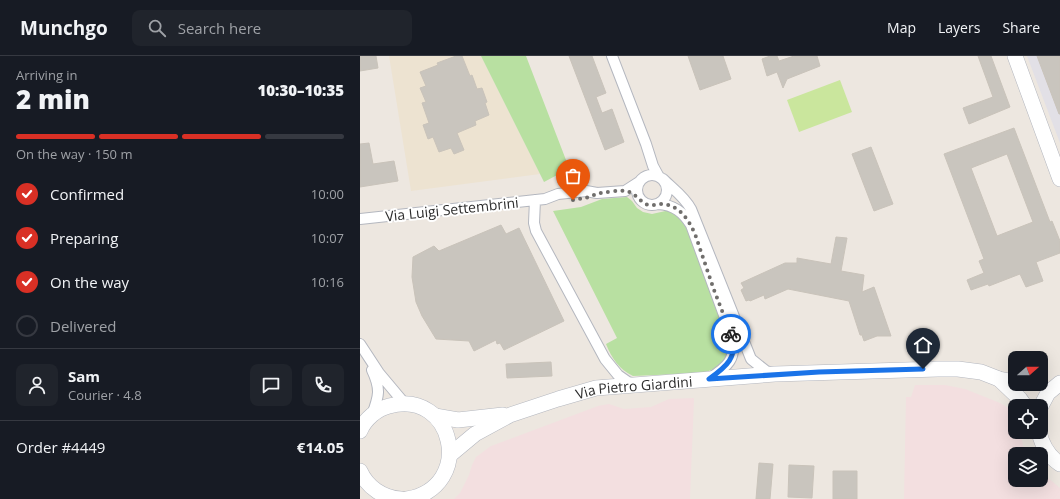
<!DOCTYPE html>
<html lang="en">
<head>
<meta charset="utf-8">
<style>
  :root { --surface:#171b24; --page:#20242c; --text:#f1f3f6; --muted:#9ea1a6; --line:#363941; --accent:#d93025 }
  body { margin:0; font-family:"Open Sans",sans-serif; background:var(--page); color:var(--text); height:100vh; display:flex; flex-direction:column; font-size:15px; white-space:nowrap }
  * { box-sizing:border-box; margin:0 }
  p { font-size:13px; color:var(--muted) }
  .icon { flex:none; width:22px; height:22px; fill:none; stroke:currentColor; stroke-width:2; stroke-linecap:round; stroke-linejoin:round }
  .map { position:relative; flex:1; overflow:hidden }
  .details { display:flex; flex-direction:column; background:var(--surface); width:360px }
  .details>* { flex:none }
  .needle { width:26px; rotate:69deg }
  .tools { position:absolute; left:648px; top:295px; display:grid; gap:8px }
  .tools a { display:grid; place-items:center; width:40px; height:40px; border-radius:8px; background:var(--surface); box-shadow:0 4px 16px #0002; font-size:20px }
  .pin { position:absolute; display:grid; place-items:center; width:34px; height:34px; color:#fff; margin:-41px -17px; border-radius:50% 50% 50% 0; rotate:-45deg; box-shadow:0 0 4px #0007 }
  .pin .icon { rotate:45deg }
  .courier { position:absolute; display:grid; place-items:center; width:40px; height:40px; margin:-20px; border:3px solid #1a73e8; border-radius:50%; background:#fff; color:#222; box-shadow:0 1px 5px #0007 }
  .head em { font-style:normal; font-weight:800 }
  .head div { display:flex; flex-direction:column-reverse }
  .head { display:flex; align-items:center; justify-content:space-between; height:68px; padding:0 16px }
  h1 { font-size:26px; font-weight:800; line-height:30px }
  .bar { display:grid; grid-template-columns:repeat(4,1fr); gap:6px 4px; align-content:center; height:48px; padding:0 16px }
  .bar i { height:5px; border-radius:3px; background:var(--line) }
  .bar .on { background:var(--accent) }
  .bar p { grid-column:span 4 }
  .line { display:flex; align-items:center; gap:10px; padding:0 16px; border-top:1px solid var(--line) }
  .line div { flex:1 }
  .round { display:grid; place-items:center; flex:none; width:42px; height:42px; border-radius:8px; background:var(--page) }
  ol { padding:0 16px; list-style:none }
  li { display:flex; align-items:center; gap:12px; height:44px }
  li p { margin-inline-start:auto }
  li .icon { padding:4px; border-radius:50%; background:var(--accent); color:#fff; stroke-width:4 }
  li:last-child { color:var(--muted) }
  li i { width:22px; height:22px; border:2px solid var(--line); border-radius:50% }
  header { display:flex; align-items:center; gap:24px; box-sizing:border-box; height:56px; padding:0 20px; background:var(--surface); border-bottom:1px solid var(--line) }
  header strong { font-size:19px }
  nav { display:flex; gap:22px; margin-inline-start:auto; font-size:14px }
  .search { width:280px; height:36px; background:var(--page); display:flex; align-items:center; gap:10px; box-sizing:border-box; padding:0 14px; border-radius:8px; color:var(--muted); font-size:15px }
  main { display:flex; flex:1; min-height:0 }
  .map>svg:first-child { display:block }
</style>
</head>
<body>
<header>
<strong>Munchgo</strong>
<div class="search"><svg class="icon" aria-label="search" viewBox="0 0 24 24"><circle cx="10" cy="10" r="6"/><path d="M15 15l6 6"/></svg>Search here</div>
<nav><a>Map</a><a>Layers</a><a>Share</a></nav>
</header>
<main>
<section class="details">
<div class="head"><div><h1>2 min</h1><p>Arriving in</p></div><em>10:30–10:35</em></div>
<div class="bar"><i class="on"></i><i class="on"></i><i class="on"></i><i></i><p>On the way · 150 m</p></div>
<ol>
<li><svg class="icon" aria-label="check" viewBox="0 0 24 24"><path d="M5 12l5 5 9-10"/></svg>Confirmed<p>10:00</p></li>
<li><svg class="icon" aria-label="check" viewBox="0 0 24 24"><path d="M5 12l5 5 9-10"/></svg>Preparing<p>10:07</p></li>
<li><svg class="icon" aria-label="check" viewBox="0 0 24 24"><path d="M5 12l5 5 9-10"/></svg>On the way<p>10:16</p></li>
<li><i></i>Delivered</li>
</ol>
<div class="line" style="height:72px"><a class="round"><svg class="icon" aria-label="person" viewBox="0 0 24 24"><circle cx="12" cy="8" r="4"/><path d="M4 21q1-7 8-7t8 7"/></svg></a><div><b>Sam</b><p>Courier · 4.8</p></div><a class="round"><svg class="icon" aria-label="chat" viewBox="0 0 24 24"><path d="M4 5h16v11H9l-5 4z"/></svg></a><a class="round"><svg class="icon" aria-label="phone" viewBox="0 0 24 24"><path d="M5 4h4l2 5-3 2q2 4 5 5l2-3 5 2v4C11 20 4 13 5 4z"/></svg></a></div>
<div class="line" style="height:52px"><div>Order #4449</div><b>€14.05</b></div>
</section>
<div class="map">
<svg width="700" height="443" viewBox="0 0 700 443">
  <rect width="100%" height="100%" fill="#ede7e0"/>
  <path fill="#e2e0e6" d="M 667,0 L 700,0 L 700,87 Z"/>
  <path fill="#ede3d1" d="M 29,0 L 121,0 L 180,118 L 51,135 Z"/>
  <path fill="#f3dfe0" d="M 555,329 L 585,329 L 605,333 L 640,347 L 655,356 L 655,376 L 660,376 L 663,389 L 667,398 L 655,398 L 655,424 L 681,424 L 681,416 L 700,432 L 700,443 L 544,443 L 546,341 L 551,341 Z
    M 334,342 L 330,443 L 94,443 L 100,437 L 109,419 L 112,409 L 116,401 L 131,390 L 238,350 L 249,348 L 264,353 L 291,351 L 309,343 Z"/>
  <path fill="#b8e0a1" d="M 121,0 L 166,0 L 211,117 L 201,117 L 184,126 Z
    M 267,141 L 272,145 L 277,152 L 283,156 L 292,158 L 310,154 L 313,156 L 330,173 L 368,284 C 370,304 361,311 343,317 L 273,320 C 259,313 252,303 246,288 L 257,282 L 193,155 L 221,151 L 242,143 Z"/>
  <path fill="#cae69d" d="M 480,24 L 492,56 L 439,76 L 427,44 Z"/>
  <path fill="#c9c5be" stroke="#c9c3ba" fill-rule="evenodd" d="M 0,0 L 16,0 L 18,12 L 0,15 Z
    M 96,0 L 102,0 L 110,20 L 112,19 L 117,33 L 122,32 L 127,46 L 125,47 L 129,59 L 115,65 L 116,69 L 97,77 L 104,94 L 94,98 L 91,92 L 79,96 L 73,81 L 68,83 L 63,69 L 69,67 L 62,47 L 66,46 L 60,32 L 66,30 L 60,16 L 78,9 L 77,7 Z
    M 209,0 L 232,0 L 246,37 L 236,41 L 242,57 L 252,53 L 264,86 L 245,94 Z
    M 328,0 L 363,0 L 371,23 L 340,34 Z
    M 410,0 L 417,0 L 419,5 L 434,0 L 457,0 L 460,10 L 427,23 L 423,32 L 417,16 L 407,20 L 402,3 Z
    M 618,0 L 631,0 L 650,51 L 609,68 L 603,52 L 633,41 Z
    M 677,0 L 700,0 L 700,58 L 699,58 Z
    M 654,72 L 690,166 L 692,165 L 700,185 L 700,197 L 676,206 L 683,225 L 666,231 L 660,218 L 629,230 L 628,228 L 611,234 L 607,224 L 624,217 L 619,205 L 624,203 L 584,98 ZM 647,98 L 673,166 L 637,180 L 611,112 Z
    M 9,87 L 13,108 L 34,105 L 38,125 L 0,131 L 0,88 Z
    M 511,91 L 533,148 L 514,155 L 492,98 Z
    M 141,169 L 146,178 L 159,172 L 204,265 L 144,294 L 140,287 L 137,288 L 136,284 L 114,295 L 109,285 L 76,283 L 62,260 L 56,246 L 52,221 L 53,201 L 74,190 L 79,195 Z
    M 476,181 L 487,182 L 481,215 L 504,219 L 502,236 L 514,231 L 531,280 L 517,280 L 504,285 L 502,279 L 500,279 L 489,245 L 428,233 L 405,243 L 404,239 L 390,245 L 389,244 L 386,245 L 381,234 L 384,232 L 381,227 L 425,207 L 437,207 L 437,202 L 471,208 Z
    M 191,306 L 192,320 L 147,322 L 146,308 Z
    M 399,407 L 413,408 L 410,443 L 396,443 Z
    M 429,409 L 454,410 L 452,442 L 428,441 Z
    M 473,415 L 497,415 L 497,443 L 473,443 Z"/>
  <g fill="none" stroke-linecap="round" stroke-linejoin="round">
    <defs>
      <path id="street" d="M 252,0 L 286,88 L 293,110 L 299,121
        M277 134a15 15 0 1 1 30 0a15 15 0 1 1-30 0Z
        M 303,123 C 313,133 324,140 331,153 L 391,303 L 406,315 L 413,317
        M 175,144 L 174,167 L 176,175 L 245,303 L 258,319 L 268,326 L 275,328
        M 298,148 C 314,149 323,156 331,169 L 372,281 C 377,303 367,311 350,322
        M 0,163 L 185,143 L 198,138 L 226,135 L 237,137 L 265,135 L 279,126
        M 0,288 L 19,317 L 45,348
        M 12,359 C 19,340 21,333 12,314"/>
      <g id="secondary">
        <path d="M 655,0 L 700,123"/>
        <path d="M 639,323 L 660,343 L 665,350"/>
        <path d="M 681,350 L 688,337 L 700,327"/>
        <path d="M 75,360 L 98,364 L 143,359"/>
        <path d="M 0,375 C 5,363 17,353 29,350 C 94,332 116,431 47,443"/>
        <path d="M 679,376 C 682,389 688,400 700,408"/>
        <path id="s1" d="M 91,398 L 115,378 L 150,359 L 198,343 L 236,332 L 415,318 L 578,313 L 598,313 L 621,316 L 639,323 L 655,326"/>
        <path d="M 0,415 C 7,431 23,442 41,443"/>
      </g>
    </defs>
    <use href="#street" stroke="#b4b7bf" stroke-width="12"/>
    <use href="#secondary" stroke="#b4b7bf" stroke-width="16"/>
    <use href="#street" stroke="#fff" stroke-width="10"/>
    <use href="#secondary" stroke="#fff" stroke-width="15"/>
  </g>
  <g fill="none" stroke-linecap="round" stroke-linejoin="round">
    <path stroke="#706e6c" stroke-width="4" stroke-dasharray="0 7.2" d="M 213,144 C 217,143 221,143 225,142 C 229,141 233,139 237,138 C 243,136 262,134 267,135 C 276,138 280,146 288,149 C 293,150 298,148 303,148 C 320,150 328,163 335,178 L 354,234 L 371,278"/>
    <path stroke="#1a73e8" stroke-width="5" d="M 371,278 C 379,301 366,311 349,323 L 459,316 L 563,313"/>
  </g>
  <g text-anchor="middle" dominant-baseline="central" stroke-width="4" stroke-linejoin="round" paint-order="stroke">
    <g font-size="14" fill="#2d2d2d" stroke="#fff">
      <text transform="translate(92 153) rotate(-6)">Via Luigi Settembrini</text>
      <text stroke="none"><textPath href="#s1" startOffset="199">Via Pietro Giardini</textPath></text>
    </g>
  </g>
</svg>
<div class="tools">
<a><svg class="needle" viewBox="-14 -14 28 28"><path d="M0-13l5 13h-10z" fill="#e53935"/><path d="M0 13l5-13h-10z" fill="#9ea1a6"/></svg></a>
<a><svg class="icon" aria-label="locate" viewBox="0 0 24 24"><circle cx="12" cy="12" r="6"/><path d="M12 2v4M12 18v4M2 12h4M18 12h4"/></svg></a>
<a><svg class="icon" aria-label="layers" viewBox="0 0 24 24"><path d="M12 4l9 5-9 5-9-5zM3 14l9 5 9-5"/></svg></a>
</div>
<div class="pin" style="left:213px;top:144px;background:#ea580c"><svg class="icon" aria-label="bag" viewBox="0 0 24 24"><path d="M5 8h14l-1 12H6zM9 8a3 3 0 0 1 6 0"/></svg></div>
<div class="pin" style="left:563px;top:313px;background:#1f2937"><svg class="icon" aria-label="home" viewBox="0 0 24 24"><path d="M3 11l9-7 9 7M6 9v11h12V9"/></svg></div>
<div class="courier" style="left:371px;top:278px"><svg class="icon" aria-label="bike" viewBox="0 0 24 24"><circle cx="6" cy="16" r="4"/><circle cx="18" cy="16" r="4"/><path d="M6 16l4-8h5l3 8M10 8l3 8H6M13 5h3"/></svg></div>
</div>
</main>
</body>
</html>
